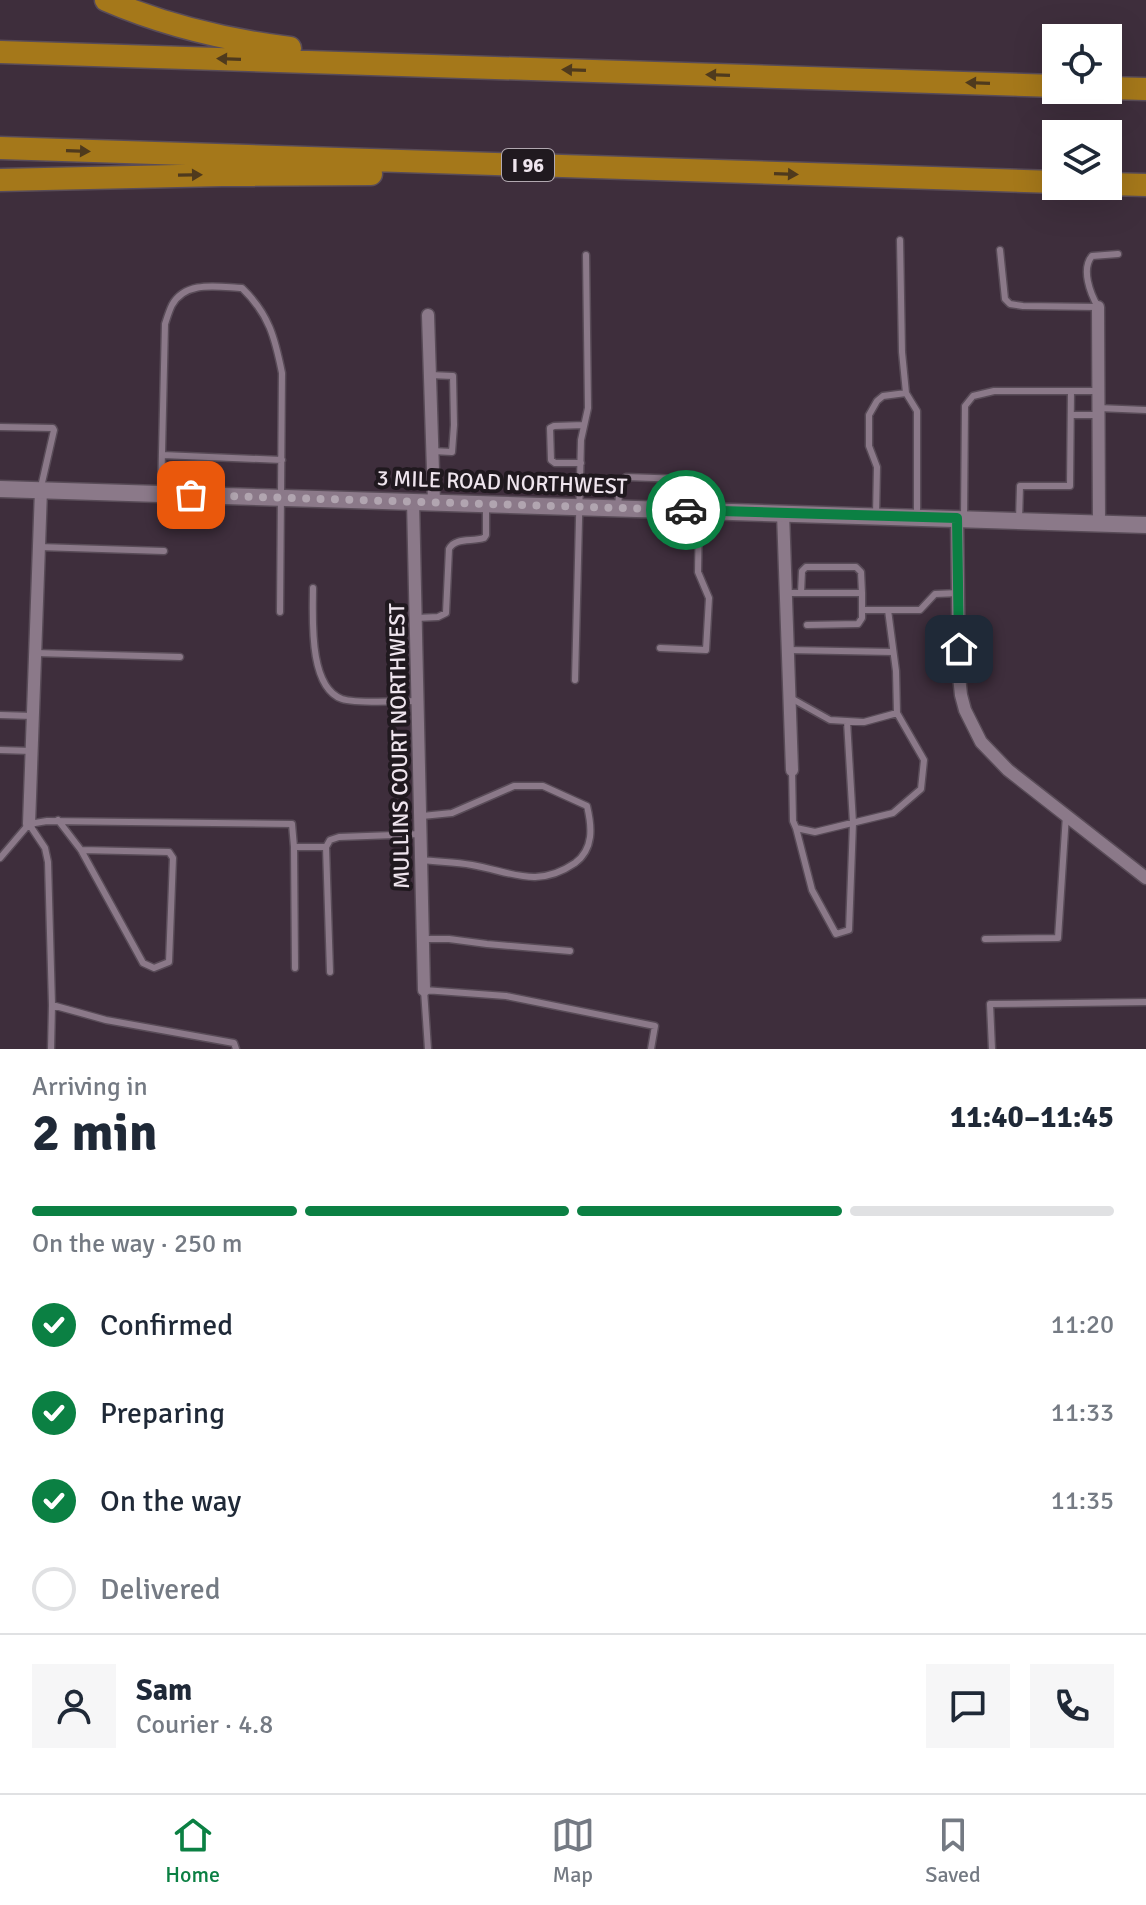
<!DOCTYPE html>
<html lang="en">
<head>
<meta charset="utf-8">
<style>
  :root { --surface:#fff; --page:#f6f6f7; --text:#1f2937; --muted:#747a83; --line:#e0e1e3; --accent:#0b8043 }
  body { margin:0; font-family:Signika,sans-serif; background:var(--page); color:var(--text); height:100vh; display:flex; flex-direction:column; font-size:30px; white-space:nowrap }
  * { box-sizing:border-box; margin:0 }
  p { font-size:26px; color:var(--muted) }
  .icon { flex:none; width:44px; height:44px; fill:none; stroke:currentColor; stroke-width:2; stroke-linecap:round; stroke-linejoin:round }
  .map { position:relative; height:1049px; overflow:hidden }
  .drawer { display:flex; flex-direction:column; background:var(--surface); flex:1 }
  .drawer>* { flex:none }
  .tools { position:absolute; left:1042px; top:24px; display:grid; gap:16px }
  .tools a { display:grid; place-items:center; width:80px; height:80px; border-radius:0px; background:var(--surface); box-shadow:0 8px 32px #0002; font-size:40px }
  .pin { position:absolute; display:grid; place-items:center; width:68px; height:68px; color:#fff; margin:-34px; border-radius:16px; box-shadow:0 4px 12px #0006 }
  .courier { position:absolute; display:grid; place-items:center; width:80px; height:80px; margin:-40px; border:6px solid #0b8043; border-radius:50%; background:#fff; color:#222; box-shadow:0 2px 10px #0007 }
  .summary em { font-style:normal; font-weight:700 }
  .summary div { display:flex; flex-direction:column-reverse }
  .summary { display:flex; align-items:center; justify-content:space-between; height:136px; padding:0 32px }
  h1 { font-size:52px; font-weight:700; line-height:60px }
  .bar { display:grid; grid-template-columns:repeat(4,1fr); gap:12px 8px; align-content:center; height:96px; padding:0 32px }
  .bar i { height:10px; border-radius:6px; background:var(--line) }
  .bar .selected { background:var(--accent) }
  .bar p { grid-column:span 4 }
  .line { display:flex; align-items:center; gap:20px; padding:0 32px; border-top:2px solid var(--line) }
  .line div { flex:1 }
  .round { display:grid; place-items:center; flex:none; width:84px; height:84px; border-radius:0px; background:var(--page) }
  ol { padding:0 32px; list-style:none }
  li { display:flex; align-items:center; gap:24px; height:88px }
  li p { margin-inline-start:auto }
  li .icon { padding:8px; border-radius:50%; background:var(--accent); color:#fff; stroke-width:4 }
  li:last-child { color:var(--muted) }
  li i { width:44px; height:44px; border:4px solid var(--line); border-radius:50% }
  .tabs { display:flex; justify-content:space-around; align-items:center; height:112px; border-top:2px solid var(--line); background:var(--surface); font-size:22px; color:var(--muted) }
  .tabs a { display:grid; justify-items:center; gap:4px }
  .tabs .selected { color:var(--accent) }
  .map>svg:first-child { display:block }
</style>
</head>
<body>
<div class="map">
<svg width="1146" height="1049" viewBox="0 0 1146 1049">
  <rect width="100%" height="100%" fill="#3e2e3c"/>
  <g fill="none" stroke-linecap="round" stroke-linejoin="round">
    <defs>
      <path id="lane" d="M 900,240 L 902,352 L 906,393 L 917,411 L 917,517
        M 1000,250 L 1005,299 L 1010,304 L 1023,306 L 1098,307 C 1090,293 1081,269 1092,256 L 1118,254
        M 430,375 L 453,376 L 454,425 L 452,452 L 432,451
        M 1098,408 L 1146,410
        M 1071,415 L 1098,415
        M 0,427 L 53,428 L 54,430 L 41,487
        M 162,455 L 282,460
        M 581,463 L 555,463 L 551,460 L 550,428 L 554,426 L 584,425
        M 161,494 L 165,324 C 167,318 169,311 172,305 C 186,280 218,287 242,288 C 269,314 275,338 282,373 L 280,612
        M 618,506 L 620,484 L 626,477 L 683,479 L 689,483 L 690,486 L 689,510
        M 876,516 L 877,467 L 869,446 L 869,415 L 877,401 L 883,396 L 906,393
        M 964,519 L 965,406 L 973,396 L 994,391 L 1098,391
        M 1019,520 L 1020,486 L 1070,486 L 1071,391
        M 39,547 L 164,551
        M 313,588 C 313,616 308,687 342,699 C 357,704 400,701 418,701
        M 786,593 L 862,593 L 862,618 L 858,624 L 807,625
        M 801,593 L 802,571 L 806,567 L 856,567 L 861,572 L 862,593
        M 862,610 L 920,610 L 935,594 L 959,593
        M 416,618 L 438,617 L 446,613 L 449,549 C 455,537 472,542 484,538 L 486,535 L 486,506
        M 660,648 L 706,650 L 709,598 L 698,572 L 699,514
        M 788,650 L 893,652
        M 35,653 L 180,657
        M 575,680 L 581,440 L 588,408 L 586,255
        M 789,697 L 830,720 L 864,722 L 897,713
        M 0,715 L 33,716
        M 0,750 L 32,751
        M 792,770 L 793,821 L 796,828 L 815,832 L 893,813 L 921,789 L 924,760 L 897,713 L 896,671 L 888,610
        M 422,816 L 452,813 L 514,786 L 543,786 L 587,806 C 592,827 594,849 575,863 C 537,889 512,872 472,865 C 456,862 439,862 422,860
        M 58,820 L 81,850 L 143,963 L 154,968 L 169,962 L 173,858 L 169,852 L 81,850
        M 29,824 L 45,848 L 48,862 L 52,1005 L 51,1049
        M 796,828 L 812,890 L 836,934 L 849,930 L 853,823 L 847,721
        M 294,847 L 295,968
        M 326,847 L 330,972
        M 0,858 L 29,824 L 47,821 L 292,824 L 294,847 L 326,847 L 330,840 L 339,837 L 422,834
        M 423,939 L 449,939 L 487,944 L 570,951
        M 985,939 L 1058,938 L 1066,815
        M 52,1005 L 106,1020 L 234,1043 L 236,1049
        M 428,1049 L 424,990 L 506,996 L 655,1026 L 651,1049
        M 992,1049 L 990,1004 L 1146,1002"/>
      <path id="street" d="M 1098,307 L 1099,523
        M 428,315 L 434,502
        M 413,501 L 424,990
        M 783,513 L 792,770
        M 957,518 L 959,676 L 961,695 L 965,710 L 981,742 L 1008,770 L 1146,878
        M 29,824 L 41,490"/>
      <path id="secondary" d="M 0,489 L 1146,525"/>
      <path id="highway" d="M 106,0 C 166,26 226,40 290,48
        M 0,52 L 1056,86
        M 1108,88 L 1146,89
        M 0,148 L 1056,182
        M 0,180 L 222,175 L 371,174
        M 1108,184 L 1146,185"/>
    </defs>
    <use href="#lane" stroke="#594c58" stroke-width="9"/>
    <use href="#street" stroke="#594c58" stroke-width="15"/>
    <use href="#secondary" stroke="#594c58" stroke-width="19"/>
    <use href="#highway" stroke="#594c58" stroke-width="25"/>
    <use href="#lane" stroke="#8b7989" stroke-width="6"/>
    <use href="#street" stroke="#8b7989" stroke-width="12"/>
    <use href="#secondary" stroke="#8b7989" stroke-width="16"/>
    <use href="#highway" stroke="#a5781a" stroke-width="22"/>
  </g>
  <defs><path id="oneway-solid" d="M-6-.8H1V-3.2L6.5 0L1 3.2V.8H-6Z" transform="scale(2)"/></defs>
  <g fill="#4f3a1d">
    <use href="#oneway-solid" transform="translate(229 59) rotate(-178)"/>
    <use href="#oneway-solid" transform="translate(574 70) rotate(-178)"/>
    <use href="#oneway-solid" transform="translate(718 75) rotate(-178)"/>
    <use href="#oneway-solid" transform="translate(978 83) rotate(-178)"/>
    <use href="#oneway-solid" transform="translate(78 151) rotate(2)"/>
    <use href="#oneway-solid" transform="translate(786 174) rotate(2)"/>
    <use href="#oneway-solid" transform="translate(190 175) rotate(-1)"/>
  </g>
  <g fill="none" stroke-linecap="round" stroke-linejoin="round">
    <path stroke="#b1a5b0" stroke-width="8" stroke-dasharray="0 14.4" d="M 191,495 L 686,510"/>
    <path stroke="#0b8043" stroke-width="10" d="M 686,510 L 957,518 L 959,649"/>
  </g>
  <g text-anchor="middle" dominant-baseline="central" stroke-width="8" stroke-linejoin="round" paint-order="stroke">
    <rect fill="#20191f" stroke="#b1a8b0" stroke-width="2" x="502" y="149" width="52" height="32" rx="6"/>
    <g font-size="20" font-weight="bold" fill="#efe5ee">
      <text x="528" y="165">I 96</text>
    </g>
    <g font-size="22" fill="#efe5ee" stroke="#20191f">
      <text transform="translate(502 482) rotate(2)">3 MILE ROAD NORTHWEST</text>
      <text transform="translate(399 746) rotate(-91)">MULLINS COURT NORTHWEST</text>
    </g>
  </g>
</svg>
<div class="tools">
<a><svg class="icon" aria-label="locate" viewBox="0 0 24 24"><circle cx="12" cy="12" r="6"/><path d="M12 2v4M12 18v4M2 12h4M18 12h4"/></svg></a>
<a><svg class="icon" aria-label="layers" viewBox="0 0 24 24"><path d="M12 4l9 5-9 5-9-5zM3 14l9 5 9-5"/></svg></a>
</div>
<div class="pin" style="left:191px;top:495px;background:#ea580c"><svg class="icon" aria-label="bag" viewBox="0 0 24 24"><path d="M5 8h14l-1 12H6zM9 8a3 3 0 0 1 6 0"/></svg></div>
<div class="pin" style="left:959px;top:649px;background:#1f2937"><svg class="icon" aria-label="home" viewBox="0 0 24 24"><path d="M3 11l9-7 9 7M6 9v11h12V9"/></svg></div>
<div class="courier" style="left:686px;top:510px"><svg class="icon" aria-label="car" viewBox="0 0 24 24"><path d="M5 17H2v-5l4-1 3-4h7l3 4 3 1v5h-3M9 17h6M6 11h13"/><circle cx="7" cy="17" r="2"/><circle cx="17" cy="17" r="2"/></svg></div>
</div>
<section class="drawer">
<div class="summary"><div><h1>2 min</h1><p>Arriving in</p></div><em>11:40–11:45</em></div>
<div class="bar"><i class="selected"></i><i class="selected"></i><i class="selected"></i><i></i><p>On the way · 250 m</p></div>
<ol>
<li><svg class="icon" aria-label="check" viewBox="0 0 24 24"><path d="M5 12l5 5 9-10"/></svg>Confirmed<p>11:20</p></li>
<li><svg class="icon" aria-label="check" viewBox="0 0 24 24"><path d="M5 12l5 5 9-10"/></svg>Preparing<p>11:33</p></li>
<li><svg class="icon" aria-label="check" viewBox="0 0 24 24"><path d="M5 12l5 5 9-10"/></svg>On the way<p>11:35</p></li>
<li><i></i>Delivered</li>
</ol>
<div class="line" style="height:144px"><a class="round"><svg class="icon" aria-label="person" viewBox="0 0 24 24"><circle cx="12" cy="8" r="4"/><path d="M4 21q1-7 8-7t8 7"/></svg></a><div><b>Sam</b><p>Courier · 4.8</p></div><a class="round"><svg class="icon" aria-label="chat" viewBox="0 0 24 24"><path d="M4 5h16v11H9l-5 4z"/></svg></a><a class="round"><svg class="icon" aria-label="phone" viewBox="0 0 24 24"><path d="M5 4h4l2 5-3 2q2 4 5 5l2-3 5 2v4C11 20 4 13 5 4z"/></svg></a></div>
</section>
<nav class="tabs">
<a class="selected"><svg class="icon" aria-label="home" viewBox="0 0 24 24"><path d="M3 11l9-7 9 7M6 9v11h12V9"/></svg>Home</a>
<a><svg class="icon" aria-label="map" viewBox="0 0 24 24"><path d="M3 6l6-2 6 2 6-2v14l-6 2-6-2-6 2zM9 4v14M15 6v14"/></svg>Map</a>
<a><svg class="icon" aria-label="saved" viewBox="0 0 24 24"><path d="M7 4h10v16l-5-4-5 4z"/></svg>Saved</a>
</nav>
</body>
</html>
